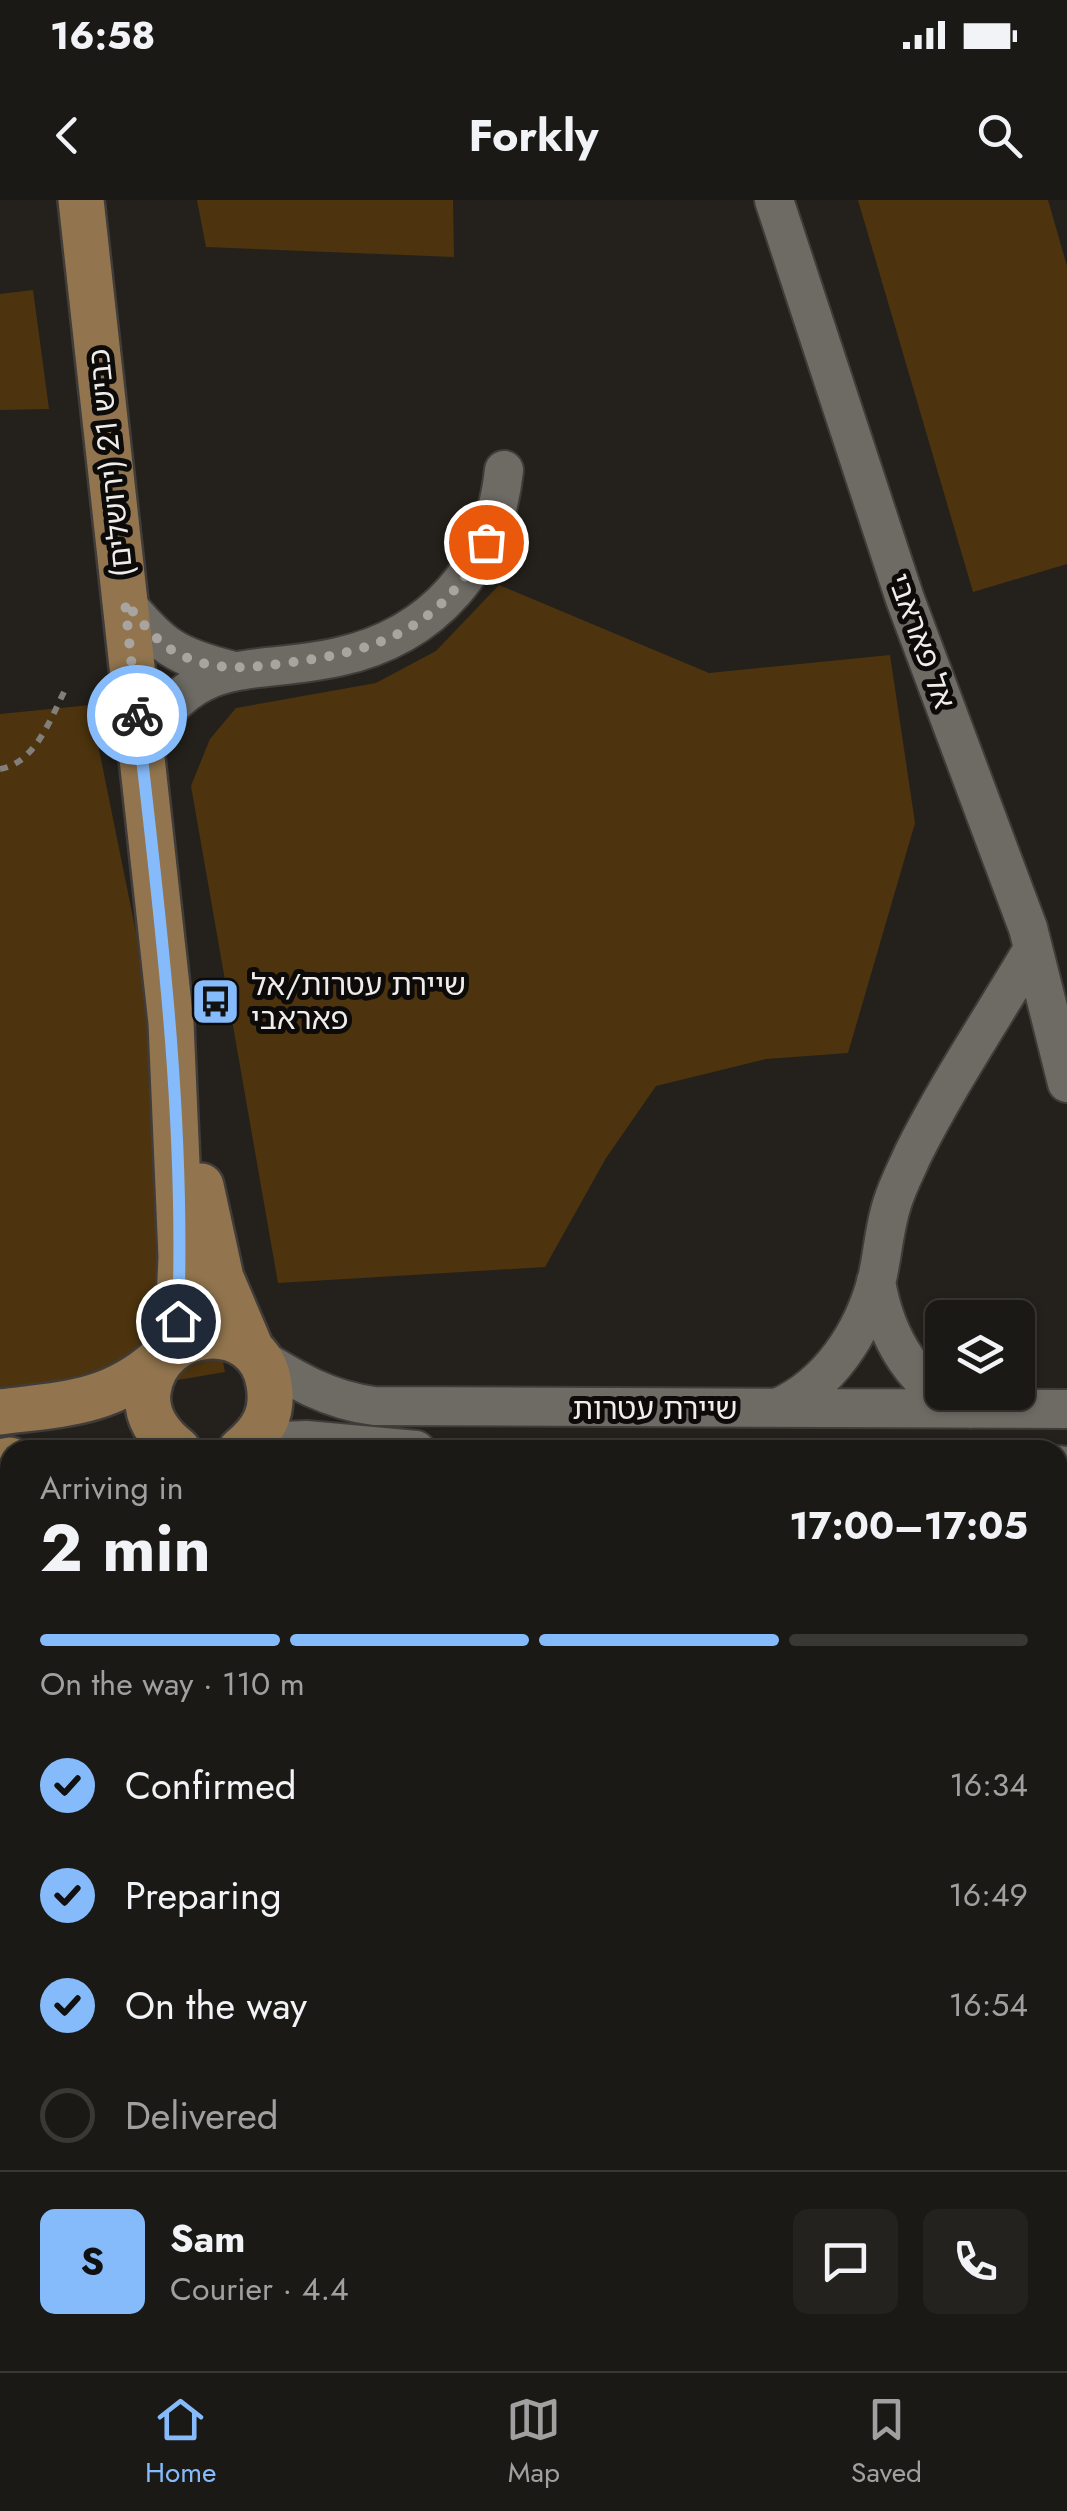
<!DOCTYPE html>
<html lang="en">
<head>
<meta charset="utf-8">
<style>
  :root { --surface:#1b1915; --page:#24221e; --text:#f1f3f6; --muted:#a0a0a0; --line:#393834; --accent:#86bbfb }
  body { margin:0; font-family:Jost,"Noto Sans Hebrew",sans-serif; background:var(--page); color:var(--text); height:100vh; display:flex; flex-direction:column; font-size:38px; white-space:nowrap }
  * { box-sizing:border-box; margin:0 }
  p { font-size:32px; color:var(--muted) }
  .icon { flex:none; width:55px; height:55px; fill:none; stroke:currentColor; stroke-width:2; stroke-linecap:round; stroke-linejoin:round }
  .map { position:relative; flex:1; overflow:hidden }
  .panel { position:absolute; left:0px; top:1240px; width:1068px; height:932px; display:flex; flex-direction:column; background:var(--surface); border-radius:30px 30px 0 0; box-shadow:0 2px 8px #0004,0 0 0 2px var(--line) }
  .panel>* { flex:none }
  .buttons { position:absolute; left:925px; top:1100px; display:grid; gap:20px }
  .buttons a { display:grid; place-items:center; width:110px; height:110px; border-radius:15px; background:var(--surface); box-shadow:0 2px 8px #0004,0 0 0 2px var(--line); font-size:50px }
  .pin { position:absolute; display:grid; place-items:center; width:85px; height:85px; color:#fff; margin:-42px; border:5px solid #fff; border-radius:50%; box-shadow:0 2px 10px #0007 }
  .courier { position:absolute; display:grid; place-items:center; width:100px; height:100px; margin:-50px; border:8px solid #86bbfb; border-radius:50%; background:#fff; color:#222; box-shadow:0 2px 12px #0007 }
  .summary em { font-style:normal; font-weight:700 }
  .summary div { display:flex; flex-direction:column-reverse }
  .summary { display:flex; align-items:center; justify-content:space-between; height:170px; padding:0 40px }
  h1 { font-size:65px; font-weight:700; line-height:75px }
  .bar { display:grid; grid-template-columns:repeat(4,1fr); gap:15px 10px; align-content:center; height:120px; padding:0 40px }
  .bar i { height:12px; border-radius:8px; background:var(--line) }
  .bar .selected { background:var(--accent) }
  .bar p { grid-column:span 4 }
  .line { display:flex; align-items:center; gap:25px; padding:0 40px; border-top:2px solid var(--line) }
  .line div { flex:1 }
  .round { display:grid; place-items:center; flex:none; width:105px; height:105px; border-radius:15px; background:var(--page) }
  ol { padding:0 40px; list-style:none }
  li { display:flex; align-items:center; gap:30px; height:110px }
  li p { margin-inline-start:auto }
  li .icon { padding:10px; border-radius:50%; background:var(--accent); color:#111; stroke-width:4 }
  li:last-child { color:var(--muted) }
  li i { width:55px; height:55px; border:5px solid var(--line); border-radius:50% }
  .status { display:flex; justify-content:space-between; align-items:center; height:70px; padding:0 50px; background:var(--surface); direction:ltr }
  .status svg { height:28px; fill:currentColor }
  header { display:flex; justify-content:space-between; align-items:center; height:130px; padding:0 40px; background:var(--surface); font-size:45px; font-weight:700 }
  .dock { display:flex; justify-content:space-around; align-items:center; height:140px; border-top:2px solid var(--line); background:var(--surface); font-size:28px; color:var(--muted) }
  .dock a { display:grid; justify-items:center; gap:5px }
  .dock .selected { color:var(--accent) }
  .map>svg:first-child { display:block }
</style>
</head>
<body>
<div class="status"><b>16:58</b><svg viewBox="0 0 49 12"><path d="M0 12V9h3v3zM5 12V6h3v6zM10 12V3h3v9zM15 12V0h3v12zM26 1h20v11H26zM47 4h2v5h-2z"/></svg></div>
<header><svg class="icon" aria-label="back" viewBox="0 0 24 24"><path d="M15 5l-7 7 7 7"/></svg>Forkly<svg class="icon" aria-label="search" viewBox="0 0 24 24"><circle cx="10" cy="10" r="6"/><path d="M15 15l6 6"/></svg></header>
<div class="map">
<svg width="1067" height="2171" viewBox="0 0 1067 2171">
  <rect width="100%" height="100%" fill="#24211c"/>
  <path fill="#4d340e" d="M 197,0 L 453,0 L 454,57 L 206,47 Z
    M 858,0 L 1048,0 L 1067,66 L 1067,364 L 973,392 Z
    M 33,90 L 49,209 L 0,210 L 0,94 Z
    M 499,385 L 709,473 L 890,455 L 915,623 L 848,853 L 766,859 L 656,886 L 606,958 L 545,1067 L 278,1083 L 191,586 L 210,539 L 236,508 L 376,483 L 436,451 Z
    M 90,505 L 225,1172 L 0,1210 L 0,514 Z"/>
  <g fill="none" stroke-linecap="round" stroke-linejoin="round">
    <defs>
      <path id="minor" d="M 774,0 L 905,399 L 1028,728 L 1067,883
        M 125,402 C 161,446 175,456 230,470
        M 141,548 C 195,451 248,477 338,457 C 434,436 494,366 504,270
        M 876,1081 C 885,1136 915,1191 970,1209
        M 256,1156 C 295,1180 328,1200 374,1206 L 1067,1209
        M 777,1208 C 829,1185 863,1133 877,1079 C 883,1054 884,1028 892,1004 C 897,987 906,970 913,954 C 948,884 993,817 1033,749
        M 243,1250 L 282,1241 L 306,1240 L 416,1250
        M 1058,1265 L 1067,1266
        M 1058,1358 L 1067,1356
        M 0,1578 L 10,1576
        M 1058,1821 L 1067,1821
        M 0,1948 L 10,1945
        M 0,1995 L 10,2006
        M 1058,2117 L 1067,2116
        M 174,2162 L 179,2166
        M 861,2162 L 862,2171"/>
      <path id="major" d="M 81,0 L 171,823 L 181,1057 L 178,1121 L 171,1148
        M 201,986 L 221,1078 L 252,1151
        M 0,1212 C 62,1204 110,1204 159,1160
        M 178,1250 C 160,1236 145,1217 148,1192 C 157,1122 259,1116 269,1184 C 274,1213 263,1232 241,1250
        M 0,1262 L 10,1260"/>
    </defs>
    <use href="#minor" stroke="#403c39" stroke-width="42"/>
    <use href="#major" stroke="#403c39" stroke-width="50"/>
    <path stroke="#827f7b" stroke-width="6" stroke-dasharray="8 8" stroke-linecap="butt" d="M 0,569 C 36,563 51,517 66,488"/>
    <use href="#minor" stroke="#6e6a64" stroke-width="38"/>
    <use href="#major" stroke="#92754e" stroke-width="45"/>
  </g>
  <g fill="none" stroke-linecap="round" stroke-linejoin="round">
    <path stroke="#a8a5a1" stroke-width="10" stroke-dasharray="0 18" d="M 137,515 L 125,402 C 142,422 157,444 181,455 C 216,472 249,468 286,463 C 380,451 441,429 486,342"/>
    <path stroke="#86bbfb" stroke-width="12" d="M 137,515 C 160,716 186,918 178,1121"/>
  </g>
  <defs>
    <symbol id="bus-square" viewBox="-11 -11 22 22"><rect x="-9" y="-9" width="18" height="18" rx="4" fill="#86bbfb" stroke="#0c0b09"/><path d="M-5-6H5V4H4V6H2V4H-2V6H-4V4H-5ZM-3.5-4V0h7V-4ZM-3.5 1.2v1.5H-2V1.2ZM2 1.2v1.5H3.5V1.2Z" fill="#111"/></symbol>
  </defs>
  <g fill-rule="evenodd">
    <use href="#bus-square" x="188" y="774" width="55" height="55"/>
  </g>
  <g text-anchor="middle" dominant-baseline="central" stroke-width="10" stroke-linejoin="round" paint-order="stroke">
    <g font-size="30" fill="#efece9" stroke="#0c0b09">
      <text transform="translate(110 263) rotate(-96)">כביש 21 (ירושלים)</text>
      <text transform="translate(922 441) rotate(70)">אל פאראבי</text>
      <text x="655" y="1208">שיירת עטרות</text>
    </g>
    <g font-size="30" fill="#efece9" stroke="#0c0b09" text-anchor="start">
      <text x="251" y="784">שיירת עטרות/אל<tspan x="251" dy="34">פאראבי</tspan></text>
    </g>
  </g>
</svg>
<div class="buttons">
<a><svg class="icon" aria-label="layers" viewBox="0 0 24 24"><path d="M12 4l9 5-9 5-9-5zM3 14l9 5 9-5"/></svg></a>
</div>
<div class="pin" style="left:486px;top:342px;background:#ea580c"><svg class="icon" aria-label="bag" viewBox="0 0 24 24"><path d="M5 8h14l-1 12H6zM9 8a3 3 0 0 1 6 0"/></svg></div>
<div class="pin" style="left:178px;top:1121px;background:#1f2937"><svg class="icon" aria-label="home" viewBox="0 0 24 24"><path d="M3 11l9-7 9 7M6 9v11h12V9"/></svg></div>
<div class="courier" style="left:137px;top:515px"><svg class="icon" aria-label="bike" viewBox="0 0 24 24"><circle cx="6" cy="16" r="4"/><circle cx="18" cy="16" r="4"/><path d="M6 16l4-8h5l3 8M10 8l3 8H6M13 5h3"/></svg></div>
<section class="panel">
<div class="summary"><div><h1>2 min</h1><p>Arriving in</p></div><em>17:00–17:05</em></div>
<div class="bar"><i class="selected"></i><i class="selected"></i><i class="selected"></i><i></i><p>On the way · 110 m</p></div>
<ol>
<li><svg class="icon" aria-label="check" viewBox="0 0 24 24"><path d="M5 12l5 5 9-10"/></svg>Confirmed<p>16:34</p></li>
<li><svg class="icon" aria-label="check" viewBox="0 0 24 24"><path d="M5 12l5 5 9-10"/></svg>Preparing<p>16:49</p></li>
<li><svg class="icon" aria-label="check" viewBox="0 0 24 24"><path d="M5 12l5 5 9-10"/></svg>On the way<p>16:54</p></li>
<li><i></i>Delivered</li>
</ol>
<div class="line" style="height:180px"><b class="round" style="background:var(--accent);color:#111">S</b><div><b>Sam</b><p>Courier · 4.4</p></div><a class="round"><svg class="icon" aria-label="chat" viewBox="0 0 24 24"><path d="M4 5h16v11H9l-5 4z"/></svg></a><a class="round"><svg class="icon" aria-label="phone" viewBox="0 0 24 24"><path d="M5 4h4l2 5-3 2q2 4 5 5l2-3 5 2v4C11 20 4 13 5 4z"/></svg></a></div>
</section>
</div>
<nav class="dock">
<a class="selected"><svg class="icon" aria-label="home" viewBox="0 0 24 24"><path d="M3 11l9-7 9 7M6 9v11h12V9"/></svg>Home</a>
<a><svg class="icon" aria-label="map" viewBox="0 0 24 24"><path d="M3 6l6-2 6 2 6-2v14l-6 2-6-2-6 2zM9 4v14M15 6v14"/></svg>Map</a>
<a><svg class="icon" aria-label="saved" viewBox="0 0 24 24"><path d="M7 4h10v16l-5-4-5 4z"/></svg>Saved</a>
</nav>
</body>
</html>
